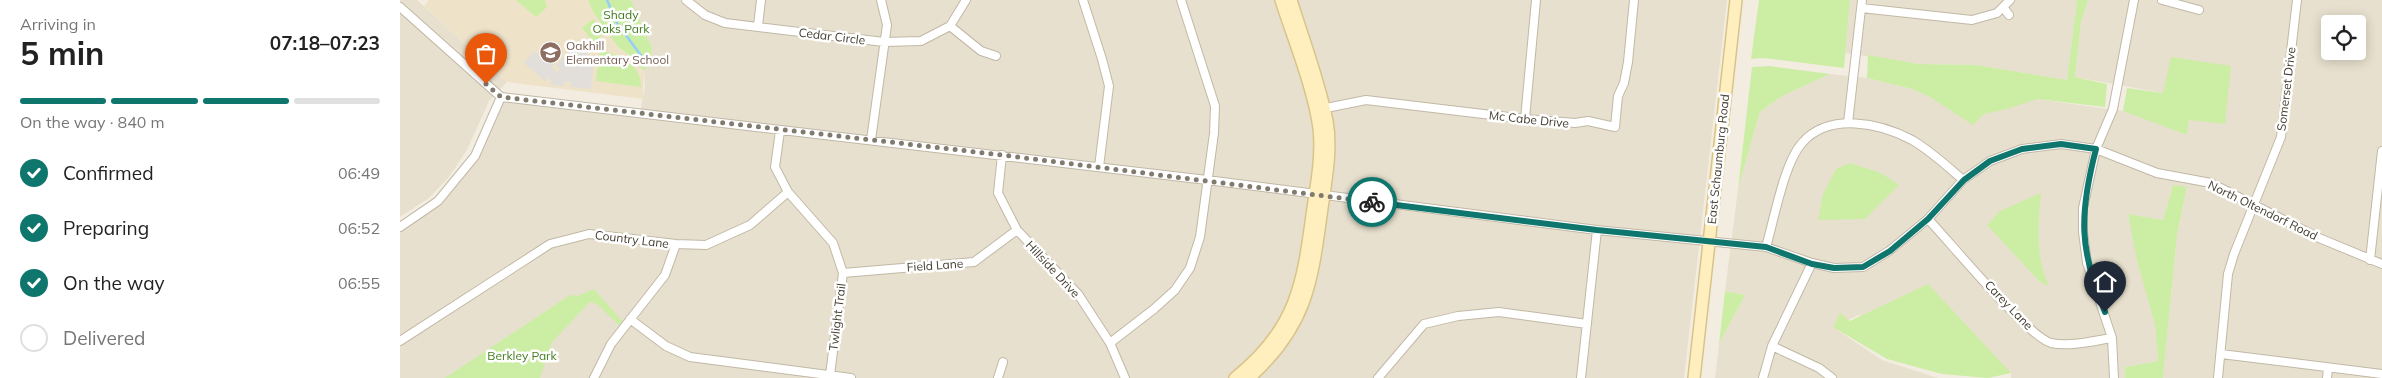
<!DOCTYPE html>
<html lang="en">
<head>
<meta charset="utf-8">
<style>
  :root { --surface:#fff; --page:#f2f2f2; --text:#222; --muted:#767676; --line:#e0e0e0; --accent:#0f766e }
  body { margin:0; font-family:Mulish,sans-serif; background:var(--page); color:var(--text); height:100vh; display:flex; flex-direction:column; font-size:19px; white-space:nowrap }
  * { box-sizing:border-box; margin:0 }
  p { font-size:16px; color:var(--muted) }
  .icon { flex:none; width:28px; height:28px; fill:none; stroke:currentColor; stroke-width:2; stroke-linecap:round; stroke-linejoin:round }
  .map { position:relative; flex:1; overflow:hidden }
  .details { display:flex; flex-direction:column; background:var(--surface); width:400px }
  .details>* { flex:none }
  .controls { position:absolute; left:1921px; top:15px; display:grid; gap:10px }
  .controls a { display:grid; place-items:center; width:45px; height:45px; border-radius:5px; background:var(--surface); box-shadow:0 2px 12px #0003; font-size:25px }
  .pin { position:absolute; display:grid; place-items:center; width:42px; height:42px; color:#fff; margin:-51px -21px; border-radius:50% 50% 50% 0; rotate:-45deg; box-shadow:0 0 5px #0007 }
  .pin .icon { rotate:45deg }
  .courier { position:absolute; display:grid; place-items:center; width:50px; height:50px; margin:-25px; border:4px solid #0f766e; border-radius:50%; background:#fff; color:#222; box-shadow:0 1px 6px #0007 }
  .summary em { font-style:normal; font-weight:700 }
  .summary div { display:flex; flex-direction:column-reverse }
  .summary { display:flex; align-items:center; justify-content:space-between; height:85px; padding:0 20px }
  h1 { font-size:32px; font-weight:700; line-height:38px }
  .bar { display:grid; grid-template-columns:repeat(4,1fr); gap:8px 5px; align-content:center; height:60px; padding:0 20px }
  .bar i { height:6px; border-radius:4px; background:var(--line) }
  .bar .selected { background:var(--accent) }
  .bar p { grid-column:span 4 }
  ol { padding:0 20px; list-style:none }
  li { display:flex; align-items:center; gap:15px; height:55px }
  li p { margin-inline-start:auto }
  li .icon { padding:5px; border-radius:50%; background:var(--accent); color:#fff; stroke-width:4 }
  li:last-child { color:var(--muted) }
  li i { width:28px; height:28px; border:2px solid var(--line); border-radius:50% }
  main { display:flex; flex:1; min-height:0 }
  .map>svg:first-child { display:block }
</style>
</head>
<body>
<main>
<section class="details">
<div class="summary"><div><h1>5 min</h1><p>Arriving in</p></div><em>07:18–07:23</em></div>
<div class="bar"><i class="selected"></i><i class="selected"></i><i class="selected"></i><i></i><p>On the way · 840 m</p></div>
<ol>
<li><svg class="icon" aria-label="check" viewBox="0 0 24 24"><path d="M5 12l5 5 9-10"/></svg>Confirmed<p>06:49</p></li>
<li><svg class="icon" aria-label="check" viewBox="0 0 24 24"><path d="M5 12l5 5 9-10"/></svg>Preparing<p>06:52</p></li>
<li><svg class="icon" aria-label="check" viewBox="0 0 24 24"><path d="M5 12l5 5 9-10"/></svg>On the way<p>06:55</p></li>
<li><i></i>Delivered</li>
</ol>
</section>
<div class="map">
<svg width="1982" height="378" viewBox="0 0 1982 378">
  <rect width="100%" height="100%" fill="#f3ede1"/>
  <path fill="#e8e0ce" fill-rule="evenodd" d="M 0,0 L 17,0 L 107,82 L 89,101 L 67,150 L 49,177 L 29,198 L 0,217 Z
    M 231,0 L 1327,0 L 1284,378 L 0,378 L 0,230 L 51,193 L 83,141 L 103,102 L 239,118 L 245,87 L 244,71 L 251,60 L 252,48 Z
    M 1450,0 L 1677,0 L 1667,80 L 1576,65 L 1519,64 L 1445,53 Z
    M 1688,0 L 1982,0 L 1982,378 L 1763,378 L 1777,235 L 1787,188 L 1773,185 L 1763,220 L 1728,214 L 1755,325 L 1758,361 L 1725,367 L 1725,378 L 1611,378 L 1611,373 L 1459,315 L 1433,327 L 1482,360 L 1538,378 L 1315,378 L 1319,344 L 1345,295 L 1325,291 L 1338,189 L 1360,112 L 1382,96 L 1430,74 L 1467,78 L 1512,89 L 1530,97 L 1584,114 L 1637,99 L 1723,111 L 1787,134 L 1789,120 L 1763,93 L 1675,77 L 1681,22 ZM 1930,24 L 1958,24 L 1958,51 L 1930,51 Z"/>
  <path fill="#eee3c9" d="M 29,0 L 188,0 L 193,12 L 218,47 L 232,57 L 244,71 L 243,99 L 107,82 L 24,6 Z"/>
  <path fill="#cceda4" d="M 116,0 L 145,0 L 147,7 L 136,17 Z
    M 188,0 L 231,0 L 252,48 L 251,60 L 244,71 L 232,57 L 218,47 L 193,12 Z
    M 1359,0 L 1450,0 L 1444,68 L 1363,58 L 1351,59 Z
    M 1677,0 L 1688,0 L 1681,22 L 1675,77 L 1707,84 L 1705,107 L 1637,99 L 1607,109 L 1584,114 L 1573,125 L 1530,97 L 1512,89 L 1467,78 L 1468,55 L 1519,64 L 1576,65 L 1667,80 Z
    M 193,19 L 204,33 L 194,43 L 182,28 Z
    M 200,50 C 218,55 242,64 241,87 L 196,81 Z
    M 1771,57 L 1831,66 L 1825,124 L 1789,120 L 1787,135 L 1723,111 L 1727,88 L 1763,93 Z
    M 1369,66 L 1430,74 L 1382,96 L 1360,112 L 1338,189 L 1352,67 Z
    M 1450,163 L 1481,173 L 1499,185 L 1465,219 L 1418,220 L 1423,194 L 1436,169 Z
    M 1773,185 L 1787,187 L 1777,235 L 1763,378 L 1725,378 L 1725,367 L 1758,361 L 1755,325 L 1737,260 L 1728,214 L 1763,220 Z
    M 1641,193 C 1638,225 1635,256 1649,286 L 1640,282 L 1587,225 L 1600,211 Z
    M 1528,284 L 1611,373 L 1588,378 L 1542,374 L 1487,359 L 1433,327 L 1440,313 L 1450,321 Z
    M 194,289 L 224,323 L 221,327 L 197,304 L 190,302 L 152,342 L 140,378 L 45,378 L 170,295 L 177,296 Z
    M 1325,291 L 1345,295 L 1319,344 Z"/>
  <path fill="#e2dfda" d="M 180,47 L 190,56 L 187,60 L 194,61 L 191,89 L 171,87 L 170,82 L 165,81 L 164,86 L 151,85 L 151,80 L 148,78 L 145,81 L 124,63 L 134,51 L 141,57 L 145,54 L 155,62 L 152,67 L 158,72 L 160,69 L 156,66 L 171,48 L 176,51 Z"/>
  <g fill="none" stroke-linecap="round" stroke-linejoin="round">
    <path stroke="#94cff8" stroke-width="2.5" d="M 207,0 L 217,23 L 245,61"/>
    <defs>
      <path id="street" d="M 286,0 L 305,15 L 325,23 L 484,42 L 521,41 L 550,26 L 566,0
        M 683,0 L 702,59 L 709,86 L 699,167
        M 1762,0 L 1799,10
        M 0,7 L 101,97 L 807,180 L 1197,230 L 1366,247 L 1412,263 L 1434,268 L 1463,267 L 1489,251 L 1528,219 L 1563,180 L 1590,161 L 1622,149 L 1661,144 L 1696,149 L 1757,173 L 1811,183 L 1919,238 L 1982,264
        M 1603,7 L 1609,15
        M 1461,8 L 1572,20 L 1597,13 L 1610,0
        M 358,26 L 361,0
        M 550,26 L 581,51 L 596,56
        M 921,109 L 966,100 L 1125,119 L 1175,123 L 1188,121 L 1215,127 L 1218,96 L 1224,83 L 1228,62 L 1234,0
        M 1125,119 L 1136,0
        M 1448,123 L 1462,0
        M 380,131 L 375,167 L 388,192 L 433,243 L 443,273 L 430,375
        M 471,140 L 487,25 L 481,0
        M 602,155 L 598,193 L 617,230 L 678,294 L 710,343 L 725,378
        M 1528,219 C 1549,241 1628,337 1651,343 C 1670,347 1693,341 1712,338
        M 0,227 L 38,201 L 75,156 L 101,97
        M 1366,247 C 1374,220 1384,163 1402,143 C 1429,112 1480,123 1512,140 C 1531,151 1547,166 1563,180
        M 1970,260 L 1982,151
        M 443,273 L 574,262 L 617,230
        M 230,319 L 266,346 L 290,357 L 451,378
        M 0,341 L 150,244 L 189,234 L 276,244 L 306,245 L 350,225 L 388,192
        M 710,343 L 754,309 L 775,290 L 790,268 L 800,237 L 814,133 L 815,106 L 781,0
        M 1372,346 L 1419,368 L 1432,378
        M 1821,354 L 1982,374
        M 194,378 L 211,344 L 265,275 L 276,244
        M 598,378 L 603,362
        M 978,378 L 1024,324 L 1058,316 L 1099,312 L 1187,324
        M 1181,378 L 1197,230
        M 1363,378 L 1372,346 L 1412,263
        M 1714,378 L 1712,338 L 1687,263 L 1683,232 L 1683,208 L 1696,149 L 1713,109 L 1734,0
        M 1818,378 L 1828,274 L 1834,254 L 1881,137 L 1897,0
        M 1927,378 L 1928,368"/>
      <path id="secondary" d="M 835,378 C 898,328 903,282 913,208 C 917,182 922,154 919,128 C 913,86 894,41 881,0
        M 849,378 C 908,325 912,281 922,208 C 926,180 932,149 927,121 C 919,80 903,39 891,0
        M 1294,378 L 1336,0"/>
    </defs>
    <use href="#street" stroke="#c1b8a6" stroke-width="10"/>
    <use href="#secondary" stroke="#d8c48a" stroke-width="14"/>
    <use href="#street" stroke="#fff" stroke-width="8"/>
    <use href="#secondary" stroke="#ffefbf" stroke-width="11"/>
  </g>
  <g fill="none" stroke-linecap="round" stroke-linejoin="round">
    <path stroke="#817b6f" stroke-width="5" stroke-dasharray="0 9" d="M 86,84 L 101,97 L 602,155 L 972,202"/>
    <path stroke="#0f766e" stroke-width="6" d="M 972,202 L 1197,230 L 1366,247 L 1412,264 L 1434,268 L 1463,267 L 1490,251 L 1528,219 L 1564,180 L 1590,161 L 1622,149 L 1661,144 L 1696,149 C 1679,214 1679,250 1705,312"/>
  </g>
  <defs>
    <symbol id="school-disc" viewBox="-11 -11 22 22"><circle r="9.5" fill="#8d6e63" stroke="#fff"/><path d="M0-5L7-2L0 1L-7-2ZM-4 1L0 2.5L4 1V4Q0 6-4 4Z" fill="#fff"/></symbol>
  </defs>
  <g fill-rule="evenodd">
    <use href="#school-disc" x="138" y="40" width="25" height="25"/>
  </g>
  <g text-anchor="middle" dominant-baseline="central" stroke-width="5" stroke-linejoin="round" paint-order="stroke">
    <g font-size="12" fill="#427c1f" stroke="#fff">
      <text x="221" y="14">Shady<tspan x="221" dy="14">Oaks Park</tspan></text>
      <text x="122" y="355">Berkley Park</text>
    </g>
    <g font-size="12" fill="#443d31" stroke="#fff">
      <text transform="translate(432 36) rotate(7)">Cedar Circle</text>
      <text transform="translate(1886 89) rotate(-83)">Somerset Drive</text>
      <text transform="translate(1129 119) rotate(6)">Mc Cabe Drive</text>
      <text transform="translate(1318 159) rotate(-84)">East Schaumburg Road</text>
      <text transform="translate(1863 210) rotate(26)">North Oltendorf Road</text>
      <text transform="translate(232 239) rotate(7)">Country Lane</text>
      <text transform="translate(535 265) rotate(-4)">Field Lane</text>
      <text transform="translate(653 269) rotate(47)">Hillside Drive</text>
      <text transform="translate(1609 305) rotate(46)">Carey Lane</text>
      <text transform="translate(437 317) rotate(-83)">Twlight Trail</text>
    </g>
    <g font-size="12" fill="#785e54" stroke="#fff" text-anchor="start">
      <text x="166" y="45">Oakhill<tspan x="166" dy="14">Elementary School</tspan></text>
    </g>
  </g>
</svg>
<div class="controls">
<a><svg class="icon" aria-label="locate" viewBox="0 0 24 24"><circle cx="12" cy="12" r="6"/><path d="M12 2v4M12 18v4M2 12h4M18 12h4"/></svg></a>
</div>
<div class="pin" style="left:86px;top:84px;background:#ea580c"><svg class="icon" aria-label="bag" viewBox="0 0 24 24"><path d="M5 8h14l-1 12H6zM9 8a3 3 0 0 1 6 0"/></svg></div>
<div class="pin" style="left:1705px;top:312px;background:#1f2937"><svg class="icon" aria-label="home" viewBox="0 0 24 24"><path d="M3 11l9-7 9 7M6 9v11h12V9"/></svg></div>
<div class="courier" style="left:972px;top:202px"><svg class="icon" aria-label="bike" viewBox="0 0 24 24"><circle cx="6" cy="16" r="4"/><circle cx="18" cy="16" r="4"/><path d="M6 16l4-8h5l3 8M10 8l3 8H6M13 5h3"/></svg></div>
</div>
</main>
</body>
</html>
